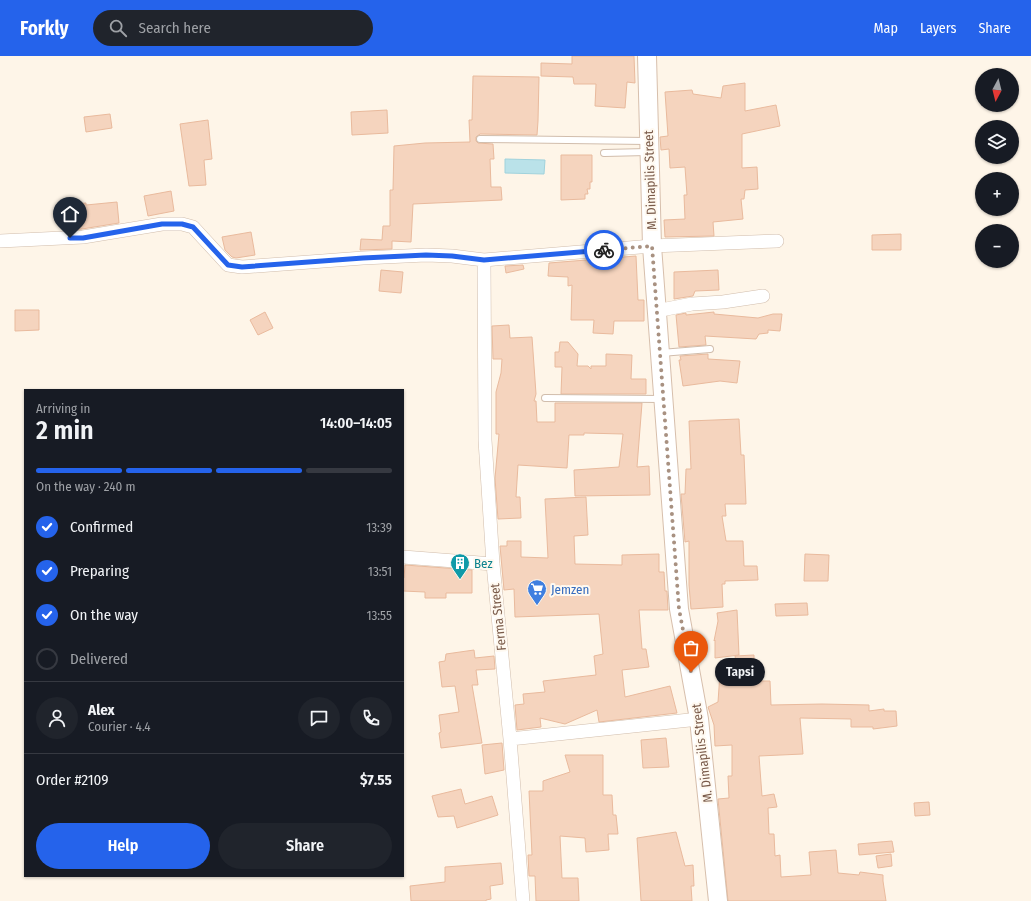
<!DOCTYPE html>
<html lang="en">
<head>
<meta charset="utf-8">
<style>
  :root { --surface:#171b24; --page:#20242c; --text:#f1f3f6; --muted:#9ea1a6; --line:#363941; --accent:#2563eb }
  body { margin:0; font-family:"Fira Sans Condensed",sans-serif; background:var(--page); color:var(--text); height:100vh; display:flex; flex-direction:column; font-size:15px; white-space:nowrap }
  * { box-sizing:border-box; margin:0 }
  p { font-size:13px; color:var(--muted) }
  .icon { flex:none; width:22px; height:22px; fill:none; stroke:currentColor; stroke-width:2; stroke-linecap:round; stroke-linejoin:round }
  .map { position:relative; flex:1; overflow:hidden }
  .drawer { position:absolute; left:24px; top:333px; width:380px; height:488px; display:flex; flex-direction:column; background:var(--surface); border-radius:0px; box-shadow:0 1px 3px #0004 }
  .drawer>* { flex:none }
  .needle { width:26px; rotate:187deg }
  .controls { position:absolute; left:975px; top:12px; display:grid; gap:8px }
  .controls a { display:grid; place-items:center; width:44px; height:44px; border-radius:50%; background:var(--surface); box-shadow:0 1px 3px #0004; font-size:20px }
  .pin { position:absolute; display:grid; place-items:center; width:34px; height:34px; color:#fff; margin:-41px -17px; border-radius:50% 50% 50% 0; rotate:-45deg; box-shadow:0 0 4px #0007 }
  .pin .icon { rotate:45deg }
  .courier { position:absolute; display:grid; place-items:center; width:40px; height:40px; margin:-20px; border:3px solid #2563eb; border-radius:50%; background:#fff; color:#222; box-shadow:0 1px 5px #0007 }
  .bubble { position:absolute; height:28px; border-radius:14px; background:var(--surface); box-shadow:0 1px 3px #0004; font-size:13px; font-weight:600; line-height:28px; text-align:center }
  .overview em { font-style:normal; font-weight:600 }
  .overview div { display:flex; flex-direction:column-reverse }
  .overview { display:flex; align-items:center; justify-content:space-between; height:68px; padding:0 12px }
  h1 { font-size:26px; font-weight:600; line-height:30px }
  .bar { display:grid; grid-template-columns:repeat(4,1fr); gap:6px 4px; align-content:center; height:48px; padding:0 12px }
  .bar i { height:5px; border-radius:3px; background:var(--line) }
  .bar .selected { background:var(--accent) }
  .bar p { grid-column:span 4 }
  .line { display:flex; align-items:center; gap:10px; padding:0 12px; border-top:1px solid var(--line) }
  .line div { flex:1 }
  .round { display:grid; place-items:center; flex:none; width:42px; height:42px; border-radius:21px; background:var(--page) }
  ol { padding:0 12px; list-style:none }
  li { display:flex; align-items:center; gap:12px; height:44px }
  li p { margin-inline-start:auto }
  li .icon { padding:4px; border-radius:50%; background:var(--accent); color:#fff; stroke-width:4 }
  li:last-child { color:var(--muted) }
  li i { width:22px; height:22px; border:2px solid var(--line); border-radius:50% }
  .button { display:flex; gap:8px; margin-top:auto; padding:8px 12px }
  .button a { flex:1; height:46px; border-radius:24px; background:var(--accent); color:#fff; font-size:16px; font-weight:600; line-height:46px; text-align:center }
  .button a+a { background:var(--page); color:var(--text) }
  header { display:flex; align-items:center; gap:24px; box-sizing:border-box; height:56px; padding:0 20px; background:var(--accent); color:#fff }
  header strong { font-size:19px }
  nav { display:flex; gap:22px; margin-inline-start:auto; font-size:14px }
  .search { width:280px; height:36px; background:var(--page); display:flex; align-items:center; gap:10px; box-sizing:border-box; padding:0 14px; border-radius:22px; color:var(--muted); font-size:15px }
  .map>svg:first-child { display:block }
</style>
</head>
<body>
<header>
<strong>Forkly</strong>
<div class="search"><svg class="icon" aria-label="search" viewBox="0 0 24 24"><circle cx="10" cy="10" r="6"/><path d="M15 15l6 6"/></svg>Search here</div>
<nav><a>Map</a><a>Layers</a><a>Share</a></nav>
</header>
<div class="map">
<svg width="1031" height="845" viewBox="0 0 1031 845">
  <rect width="100%" height="100%" fill="#fef5e8"/>
  <path fill="#bae2e9" stroke="#a0d2dc" d="M 505,103 L 545,104 L 544,118 L 505,117 Z"/>
  <path fill="#f5d4be" stroke="#e9ba9d" d="M 572,0 L 634,0 L 635,27 L 627,26 L 625,52 L 595,50 L 596,28 L 574,28 L 573,21 L 541,20 L 541,7 L 572,8 Z
    M 473,20 L 539,21 L 538,65 L 537,79 L 480,78 L 476,81 L 476,85 L 478,87 L 493,88 L 494,103 L 490,103 L 491,131 L 501,131 L 502,144 L 413,148 L 411,186 L 392,185 L 392,193 L 360,194 L 361,183 L 382,184 L 383,170 L 390,170 L 390,134 L 393,134 L 394,90 L 425,87 L 470,86 L 469,64 L 472,64 Z
    M 745,27 L 745,55 L 776,49 L 780,70 L 742,78 L 742,112 L 757,111 L 758,133 L 745,134 L 744,143 L 741,143 L 743,163 L 713,166 L 714,180 L 665,181 L 664,164 L 685,163 L 684,139 L 687,139 L 685,111 L 670,112 L 669,93 L 661,94 L 660,81 L 668,80 L 665,36 L 692,34 L 693,38 L 721,42 L 723,30 Z
    M 387,54 L 388,77 L 352,79 L 351,56 Z
    M 110,58 L 112,72 L 86,76 L 84,61 Z
    M 208,64 L 212,103 L 204,104 L 206,129 L 189,130 L 180,68 Z
    M 561,99 L 592,99 L 592,126 L 590,126 L 590,133 L 587,133 L 588,138 L 585,138 L 585,143 L 561,144 Z
    M 171,135 L 174,155 L 148,160 L 144,140 Z
    M 117,146 L 119,167 L 82,173 L 68,174 L 66,149 L 86,147 L 86,149 Z
    M 251,176 L 255,199 L 236,202 L 232,201 L 225,194 L 222,181 Z
    M 901,178 L 901,194 L 872,194 L 872,179 Z
    M 636,200 L 638,244 L 644,244 L 644,265 L 614,265 L 613,278 L 593,277 L 594,264 L 571,264 L 572,229 L 568,230 L 568,221 L 548,220 L 549,207 Z
    M 523,209 L 524,213 L 506,217 L 505,210 Z
    M 381,214 L 403,216 L 401,237 L 379,235 Z
    M 718,214 L 719,234 L 695,235 L 693,240 L 674,243 L 674,216 Z
    M 15,254 L 39,254 L 39,274 L 15,275 Z
    M 265,256 L 273,272 L 258,279 L 250,264 Z
    M 714,256 L 714,258 L 758,262 L 773,258 L 782,258 L 780,275 L 768,274 L 768,277 L 759,278 L 756,283 L 705,280 L 706,289 L 679,291 L 676,259 L 686,257 L 686,259 Z
    M 509,269 L 510,282 L 532,281 L 536,338 L 534,345 L 536,345 L 537,366 L 555,366 L 555,347 L 642,347 L 637,411 L 649,410 L 650,439 L 575,440 L 574,414 L 619,411 L 623,378 L 584,377 L 584,379 L 569,379 L 567,412 L 518,409 L 516,441 L 520,441 L 521,462 L 498,463 L 495,422 L 499,378 L 496,378 L 496,336 L 501,317 L 502,303 L 493,303 L 492,270 Z
    M 560,286 L 568,286 L 578,298 L 577,310 L 588,310 L 591,313 L 591,310 L 606,310 L 606,298 L 632,299 L 631,323 L 646,323 L 646,338 L 561,338 L 562,311 L 555,311 L 555,296 L 559,296 Z
    M 708,298 L 708,303 L 740,305 L 737,327 L 720,325 L 683,330 L 679,304 L 681,304 L 680,300 Z
    M 739,363 L 741,399 L 744,399 L 746,448 L 725,448 L 726,460 L 722,460 L 726,485 L 743,485 L 744,510 L 757,510 L 758,524 L 725,525 L 725,528 L 722,528 L 723,551 L 691,553 L 689,529 L 689,485 L 685,486 L 681,438 L 685,438 L 686,413 L 691,413 L 689,365 Z
    M 586,441 L 588,479 L 574,480 L 575,508 L 622,509 L 622,499 L 659,498 L 659,516 L 664,516 L 665,535 L 667,535 L 668,554 L 639,554 L 642,593 L 646,593 L 649,611 L 622,614 L 625,641 L 670,630 L 677,657 L 599,666 L 597,654 L 565,668 L 540,662 L 541,671 L 517,674 L 515,649 L 524,648 L 523,638 L 545,636 L 543,625 L 596,619 L 594,600 L 603,598 L 599,558 L 515,561 L 514,533 L 504,534 L 500,490 L 507,490 L 507,485 L 521,485 L 521,501 L 548,502 L 545,443 Z
    M 805,498 L 829,499 L 828,525 L 804,525 Z
    M 405,509 L 472,514 L 472,537 L 446,537 L 446,542 L 425,542 L 425,536 L 403,535 L 403,522 L 404,522 Z
    M 807,547 L 808,559 L 776,560 L 775,548 Z
    M 737,554 L 739,599 L 715,602 L 715,584 L 714,585 L 718,565 L 717,557 Z
    M 474,594 L 475,602 L 494,600 L 495,613 L 476,614 L 478,629 L 472,629 L 482,687 L 441,692 L 439,677 L 441,676 L 439,659 L 459,656 L 455,630 L 442,631 L 439,606 L 445,605 L 446,598 Z
    M 754,599 L 754,625 L 770,625 L 771,649 L 822,648 L 869,649 L 869,655 L 884,653 L 884,655 L 896,655 L 897,670 L 873,673 L 873,671 L 851,671 L 851,663 L 800,662 L 803,698 L 759,700 L 762,740 L 774,738 L 777,751 L 768,752 L 769,778 L 774,778 L 775,800 L 780,799 L 781,821 L 811,819 L 809,796 L 836,794 L 838,817 L 859,819 L 860,816 L 883,819 L 883,825 L 886,845 L 728,845 L 718,743 L 729,742 L 728,720 L 732,720 L 732,689 L 715,690 L 714,669 L 708,651 L 718,646 L 720,617 L 737,613 L 735,600 Z
    M 666,682 L 669,711 L 643,712 L 641,684 Z
    M 502,687 L 504,714 L 485,718 L 482,689 Z
    M 565,699 L 603,699 L 603,739 L 612,739 L 613,759 L 616,759 L 618,778 L 608,778 L 609,794 L 586,796 L 585,782 L 560,780 L 562,822 L 578,822 L 579,845 L 536,845 L 535,820 L 529,820 L 528,799 L 532,799 L 529,735 L 543,735 L 543,725 L 570,716 Z
    M 461,733 L 465,748 L 492,740 L 498,759 L 457,772 L 454,760 L 438,761 L 432,740 Z
    M 929,746 L 930,759 L 915,760 L 914,747 Z
    M 676,776 L 685,810 L 693,809 L 694,830 L 691,830 L 692,845 L 641,845 L 637,782 Z
    M 892,785 L 894,796 L 859,799 L 858,788 Z
    M 891,798 L 892,810 L 878,812 L 876,800 Z
    M 501,807 L 503,828 L 490,830 L 491,843 L 486,844 L 486,845 L 411,845 L 410,830 L 445,826 L 445,811 Z"/>
  <g fill="none" stroke-linecap="round" stroke-linejoin="round">
    <defs>
      <path id="service" d="M 480,83 L 647,85
        M 604,97 L 647,96
        M 661,297 L 710,293
        M 545,342 L 661,343"/>
      <path id="minor" d="M 0,185 L 83,181 L 162,168 L 182,168 L 193,171 L 228,209 L 242,211 L 363,202 L 426,199 L 452,200 L 484,204 L 652,190 L 777,185
        M 484,204 L 485,384 L 493,508 L 510,683 L 523,845
        M 656,255 L 692,248 L 723,246 L 763,240
        M 403,501 L 493,508
        M 510,683 L 699,663"/>
      <path id="secondary" d="M 647,0 L 652,190 L 679,553 L 699,663 L 718,845"/>
    </defs>
    <use href="#service" stroke="#d1bdac" stroke-width="8"/>
    <use href="#minor" stroke="#d1bdac" stroke-width="14"/>
    <use href="#secondary" stroke="#d7bfac" stroke-width="20"/>
    <use href="#service" stroke="#fff" stroke-width="6"/>
    <use href="#minor" stroke="#fff" stroke-width="13"/>
    <use href="#secondary" stroke="#fff" stroke-width="18"/>
  </g>
  <g fill="none" stroke-linecap="round" stroke-linejoin="round">
    <path stroke="#a89181" stroke-width="4" stroke-dasharray="0 7.2" d="M 604,194 L 652,190 L 679,553 L 691,616"/>
    <path stroke="#2563eb" stroke-width="5" d="M 70,182 L 83,182 L 162,168 L 182,168 L 193,171 L 228,209 L 242,211 L 363,202 L 426,199 L 452,200 L 484,204 L 604,194"/>
  </g>
  <defs>
    <symbol id="building-pin" viewBox="-11 -11 22 30"><path d="M0 17L-7.5 6A9.5 9.5 0 1 1 7.5 6Z" fill="#0f9aa8" stroke="#fff9f0"/><path d="M-4-6H4V6H1V3H-1V6H-4ZM-2.5-4.3h1.7v1.8h-1.7ZM.8-4.3h1.7v1.8H.8ZM-2.5-1h1.7V.8h-1.7ZM.8-1h1.7V.8H.8Z" fill="#fff"/></symbol>
    <symbol id="supermarket-pin" viewBox="-11 -11 22 30"><path d="M0 17L-7.5 6A9.5 9.5 0 1 1 7.5 6Z" fill="#3f7fe0" stroke="#fff9f0"/><path d="M-6-5.5h2.5l.6 2H6L4.5 2H-2.5L-4.4-4H-6ZM-1.5 3.2a1.3 1.3 0 1 0 .1 0ZM3 3.2a1.3 1.3 0 1 0 .1 0Z" fill="#fff"/></symbol>
  </defs>
  <g fill-rule="evenodd">
    <use href="#building-pin" x="449" y="496" width="22" height="30"/>
    <use href="#supermarket-pin" x="526" y="522" width="22" height="30"/>
  </g>
  <g text-anchor="middle" dominant-baseline="central" stroke-width="4" stroke-linejoin="round" paint-order="stroke">
    <g font-size="13" fill="#7a5b4a" stroke="#fff9f0">
      <text transform="translate(650 124) rotate(-92)">M. Dimapilis Street</text>
      <text transform="translate(498 561) rotate(-96)">Ferma Street</text>
      <text transform="translate(702 697) rotate(-97)">M. Dimapilis Street</text>
    </g>
    <g font-size="13" fill="#0d838f" stroke="#fff9f0" text-anchor="start">
      <text x="474" y="507">Bez</text>
    </g>
    <g font-size="13" fill="#366cbe" stroke="#fff9f0" text-anchor="start">
      <text x="551" y="533">Jemzen</text>
    </g>
  </g>
</svg>
<div class="controls">
<a><svg class="needle" viewBox="-14 -14 28 28"><path d="M0-13l5 13h-10z" fill="#e53935"/><path d="M0 13l5-13h-10z" fill="#9ea1a6"/></svg></a>
<a><svg class="icon" aria-label="layers" viewBox="0 0 24 24"><path d="M12 4l9 5-9 5-9-5zM3 14l9 5 9-5"/></svg></a>
<a>+</a>
<a>−</a>
</div>
<div class="pin" style="left:691px;top:616px;background:#ea580c"><svg class="icon" aria-label="bag" viewBox="0 0 24 24"><path d="M5 8h14l-1 12H6zM9 8a3 3 0 0 1 6 0"/></svg></div>
<div class="pin" style="left:70px;top:182px;background:#1f2937"><svg class="icon" aria-label="home" viewBox="0 0 24 24"><path d="M3 11l9-7 9 7M6 9v11h12V9"/></svg></div>
<div class="courier" style="left:604px;top:194px"><svg class="icon" aria-label="bike" viewBox="0 0 24 24"><circle cx="6" cy="16" r="4"/><circle cx="18" cy="16" r="4"/><path d="M6 16l4-8h5l3 8M10 8l3 8H6M13 5h3"/></svg></div>
<div class="bubble" style="left:715px;top:602px;width:50px">Tapsi</div>
<section class="drawer">
<div class="overview"><div><h1>2 min</h1><p>Arriving in</p></div><em>14:00–14:05</em></div>
<div class="bar"><i class="selected"></i><i class="selected"></i><i class="selected"></i><i></i><p>On the way · 240 m</p></div>
<ol>
<li><svg class="icon" aria-label="check" viewBox="0 0 24 24"><path d="M5 12l5 5 9-10"/></svg>Confirmed<p>13:39</p></li>
<li><svg class="icon" aria-label="check" viewBox="0 0 24 24"><path d="M5 12l5 5 9-10"/></svg>Preparing<p>13:51</p></li>
<li><svg class="icon" aria-label="check" viewBox="0 0 24 24"><path d="M5 12l5 5 9-10"/></svg>On the way<p>13:55</p></li>
<li><i></i>Delivered</li>
</ol>
<div class="line" style="height:72px"><a class="round"><svg class="icon" aria-label="person" viewBox="0 0 24 24"><circle cx="12" cy="8" r="4"/><path d="M4 21q1-7 8-7t8 7"/></svg></a><div><b>Alex</b><p>Courier · 4.4</p></div><a class="round"><svg class="icon" aria-label="chat" viewBox="0 0 24 24"><path d="M4 5h16v11H9l-5 4z"/></svg></a><a class="round"><svg class="icon" aria-label="phone" viewBox="0 0 24 24"><path d="M5 4h4l2 5-3 2q2 4 5 5l2-3 5 2v4C11 20 4 13 5 4z"/></svg></a></div>
<div class="line" style="height:52px"><div>Order #2109</div><b>$7.55</b></div>
<div class="button"><a>Help</a><a>Share</a></div>
</section>
</div>
</body>
</html>
